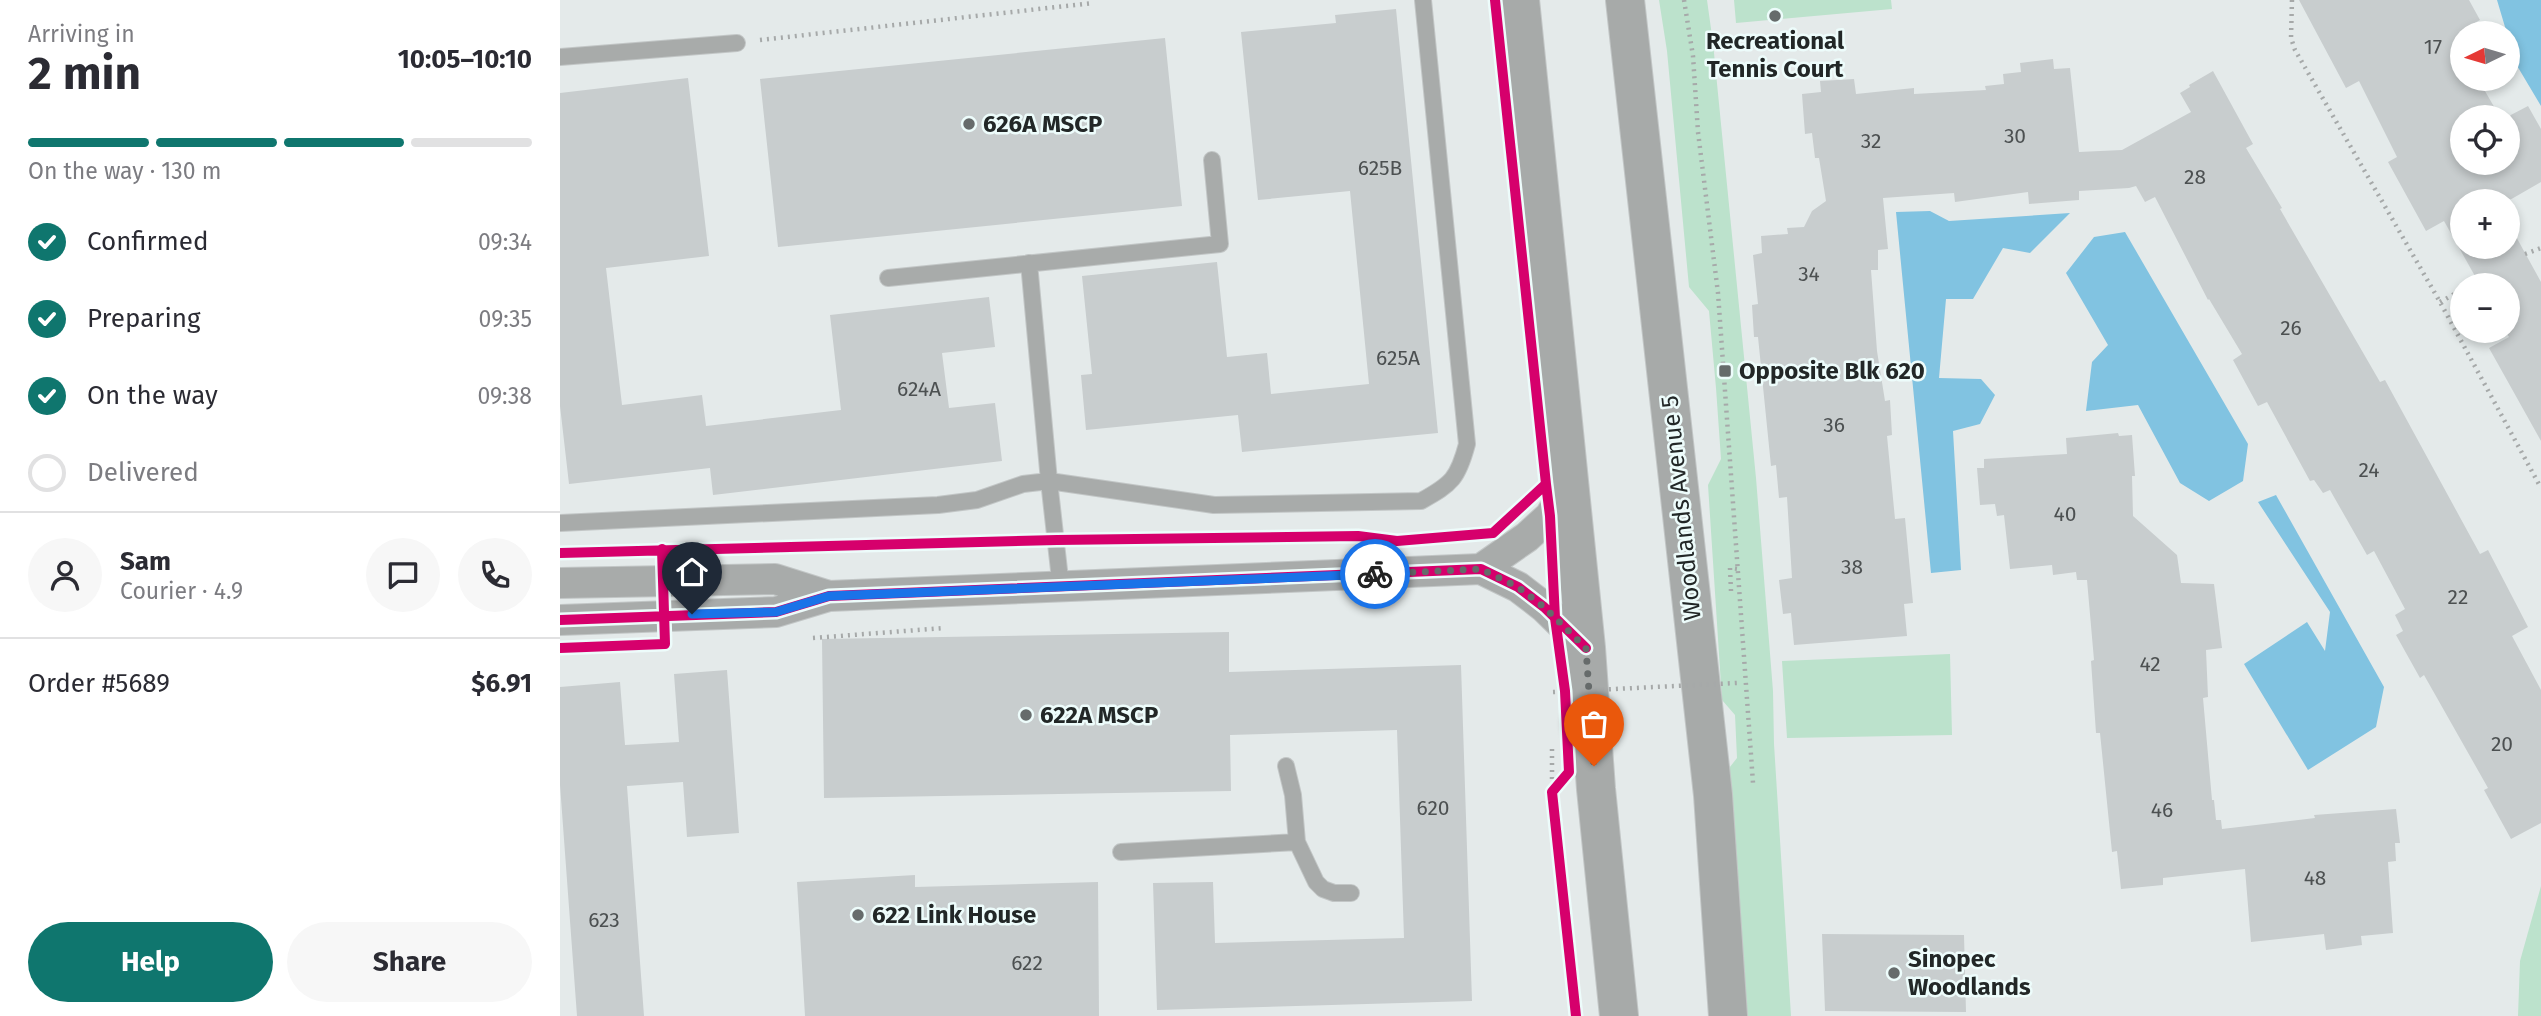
<!DOCTYPE html>
<html lang="en">
<head>
<meta charset="utf-8">
<style>
  :root { --surface:#fff; --page:#f7f7f7; --text:#2b2b33; --muted:#7c7c81; --line:#e1e1e2; --accent:#0f766e }
  body { margin:0; font-family:"Fira Sans",sans-serif; background:var(--page); color:var(--text); height:100vh; display:flex; flex-direction:column; font-size:26px; white-space:nowrap }
  * { box-sizing:border-box; margin:0 }
  p { font-size:23px; color:var(--muted) }
  .icon { flex:none; width:38px; height:38px; fill:none; stroke:currentColor; stroke-width:2; stroke-linecap:round; stroke-linejoin:round }
  .map { position:relative; flex:1; overflow:hidden }
  .side { display:flex; flex-direction:column; background:var(--surface); width:560px }
  .side>* { flex:none }
  .needle { width:46px; rotate:265deg }
  .controls { position:absolute; left:1890px; top:21px; display:grid; gap:14px }
  .controls a { display:grid; place-items:center; width:70px; height:70px; border-radius:50%; background:var(--surface); box-shadow:0 4px 10px #0003; font-size:35px }
  .pin { position:absolute; display:grid; place-items:center; width:60px; height:60px; color:#fff; margin:-72px -30px; border-radius:50% 50% 50% 0; rotate:-45deg; box-shadow:0 0 7px #0007 }
  .pin .icon { rotate:45deg }
  .courier { position:absolute; display:grid; place-items:center; width:70px; height:70px; margin:-35px; border:5px solid #1a73e8; border-radius:50%; background:#fff; color:#222; box-shadow:0 2px 9px #0007 }
  .overview em { font-style:normal; font-weight:700 }
  .overview div { display:flex; flex-direction:column-reverse }
  .overview { display:flex; align-items:center; justify-content:space-between; height:119px; padding:0 28px }
  h1 { font-size:46px; font-weight:700; line-height:52px }
  .bar { display:grid; grid-template-columns:repeat(4,1fr); gap:10px 7px; align-content:center; height:84px; padding:0 28px }
  .bar i { height:9px; border-radius:5px; background:var(--line) }
  .bar .on { background:var(--accent) }
  .bar p { grid-column:span 4 }
  .line { display:flex; align-items:center; gap:18px; padding:0 28px; border-top:2px solid var(--line) }
  .line div { flex:1 }
  .round { display:grid; place-items:center; flex:none; width:74px; height:74px; border-radius:37px; background:var(--page) }
  ol { padding:0 28px; list-style:none }
  li { display:flex; align-items:center; gap:21px; height:77px }
  li p { margin-inline-start:auto }
  li .icon { padding:7px; border-radius:50%; background:var(--accent); color:#fff; stroke-width:4 }
  li:last-child { color:var(--muted) }
  li i { width:38px; height:38px; border:4px solid var(--line); border-radius:50% }
  .action { display:flex; gap:14px; margin-top:auto; padding:14px 28px }
  .action a { flex:1; height:80px; border-radius:42px; background:var(--accent); color:#fff; font-size:28px; font-weight:700; line-height:80px; text-align:center }
  .action a+a { background:var(--page); color:var(--text) }
  main { display:flex; flex:1; min-height:0 }
  .map>svg:first-child { display:block }
</style>
</head>
<body>
<main>
<section class="side">
<div class="overview"><div><h1>2 min</h1><p>Arriving in</p></div><em>10:05–10:10</em></div>
<div class="bar"><i class="on"></i><i class="on"></i><i class="on"></i><i></i><p>On the way · 130 m</p></div>
<ol>
<li><svg class="icon" aria-label="check" viewBox="0 0 24 24"><path d="M5 12l5 5 9-10"/></svg>Confirmed<p>09:34</p></li>
<li><svg class="icon" aria-label="check" viewBox="0 0 24 24"><path d="M5 12l5 5 9-10"/></svg>Preparing<p>09:35</p></li>
<li><svg class="icon" aria-label="check" viewBox="0 0 24 24"><path d="M5 12l5 5 9-10"/></svg>On the way<p>09:38</p></li>
<li><i></i>Delivered</li>
</ol>
<div class="line" style="height:126px"><a class="round"><svg class="icon" aria-label="person" viewBox="0 0 24 24"><circle cx="12" cy="8" r="4"/><path d="M4 21q1-7 8-7t8 7"/></svg></a><div><b>Sam</b><p>Courier · 4.9</p></div><a class="round"><svg class="icon" aria-label="chat" viewBox="0 0 24 24"><path d="M4 5h16v11H9l-5 4z"/></svg></a><a class="round"><svg class="icon" aria-label="phone" viewBox="0 0 24 24"><path d="M5 4h4l2 5-3 2q2 4 5 5l2-3 5 2v4C11 20 4 13 5 4z"/></svg></a></div>
<div class="line" style="height:91px"><div>Order #5689</div><b>$6.91</b></div>
<div class="action"><a>Help</a><a>Share</a></div>
</section>
<div class="map">
<svg width="1981" height="1016" viewBox="0 0 1981 1016">
  <rect width="100%" height="100%" fill="#e4eaea"/>
  <path fill="#bce2cc" d="M 1099,0 L 1147,0 L 1153,43 L 1196,478 L 1213,691 L 1214,744 L 1231,1016 L 1181,1016 L 1166,772 L 1177,758 L 1175,715 L 1162,700 L 1148,485 L 1161,459 L 1156,388 L 1149,311 L 1129,287 L 1107,51 Z
    M 1174,0 L 1331,0 L 1332,9 L 1176,23 Z
    M 1390,654 L 1392,735 L 1227,738 L 1222,661 Z
    M 1981,886 L 1981,1016 L 1958,1016 L 1960,961 Z"/>
  <path fill="#81c3e1" d="M 1937,0 L 1981,0 L 1981,106 L 1956,64 Z
    M 1370,211 L 1389,221 L 1510,213 L 1470,253 L 1443,248 L 1413,299 L 1386,299 L 1379,378 L 1421,379 L 1435,395 L 1420,424 L 1393,431 L 1401,570 L 1371,573 L 1336,212 Z
    M 1565,232 L 1688,444 L 1683,481 L 1649,501 L 1620,483 L 1578,405 L 1526,411 L 1532,362 L 1548,345 L 1506,273 L 1534,237 Z
    M 1716,495 L 1824,687 L 1816,727 L 1748,770 L 1684,664 L 1747,622 L 1765,651 L 1770,612 L 1698,502 Z"/>
  <path fill="#c8cdce" d="M 1739,0 L 1909,0 L 1920,20 L 1902,30 L 1902,79 L 1918,79 L 1940,117 L 1902,117 L 1902,163 L 1948,163 L 1947,117 L 1968,106 L 1981,129 L 1981,182 L 1948,201 L 1902,201 L 1902,247 L 1948,247 L 1948,222 L 1981,282 L 1981,441 L 1929,348 L 1949,337 L 1945,331 L 1948,331 L 1948,285 L 1920,285 L 1884,221 L 1866,231 L 1828,162 L 1837,157 L 1799,81 L 1786,88 Z
    M 836,9 L 878,433 L 682,452 L 678,415 L 526,430 L 521,375 L 532,374 L 522,276 L 657,262 L 667,357 L 707,353 L 711,394 L 809,384 L 790,191 L 698,200 L 681,32 L 776,23 L 775,15 Z
    M 605,38 L 622,206 L 218,247 L 200,79 Z
    M 1493,59 L 1494,69 L 1510,68 L 1519,152 L 1562,150 L 1631,112 L 1620,93 L 1630,87 L 1629,85 L 1653,71 L 1693,144 L 1686,148 L 1722,208 L 1720,209 L 1820,382 L 1825,380 L 1920,554 L 1928,550 L 1968,627 L 1952,636 L 1981,690 L 1981,823 L 1951,839 L 1924,790 L 1928,788 L 1864,675 L 1860,678 L 1836,635 L 1843,631 L 1835,615 L 1845,609 L 1814,551 L 1807,555 L 1770,490 L 1763,493 L 1754,480 L 1750,481 L 1707,402 L 1698,406 L 1673,360 L 1682,354 L 1649,299 L 1648,300 L 1595,197 L 1585,202 L 1576,186 L 1569,188 L 1519,191 L 1519,200 L 1469,204 L 1468,192 L 1395,202 L 1394,193 L 1323,198 L 1328,249 L 1318,250 L 1318,270 L 1311,270 L 1317,351 L 1325,401 L 1330,400 L 1332,435 L 1327,436 L 1335,519 L 1345,518 L 1353,603 L 1344,604 L 1347,636 L 1234,645 L 1231,613 L 1223,614 L 1219,580 L 1232,578 L 1227,497 L 1219,498 L 1216,465 L 1211,466 L 1198,337 L 1194,337 L 1192,305 L 1198,304 L 1193,255 L 1202,253 L 1201,236 L 1228,234 L 1227,228 L 1244,227 L 1252,211 L 1266,201 L 1259,158 L 1255,158 L 1252,133 L 1245,134 L 1242,94 L 1261,92 L 1260,81 L 1294,79 L 1296,94 L 1354,88 L 1354,94 L 1426,90 L 1425,86 L 1444,84 L 1443,74 L 1461,72 L 1460,63 Z
    M 128,78 L 149,256 L 46,268 L 62,405 L 142,395 L 146,426 L 281,410 L 270,315 L 429,297 L 435,347 L 382,353 L 389,408 L 435,403 L 442,461 L 153,495 L 150,468 L 9,484 L 0,406 L 0,93 Z
    M 1558,433 L 1559,436 L 1572,435 L 1575,476 L 1572,476 L 1573,516 L 1617,555 L 1621,583 L 1654,584 L 1662,648 L 1646,650 L 1648,697 L 1643,698 L 1652,800 L 1654,800 L 1656,820 L 1661,820 L 1662,829 L 1755,818 L 1754,815 L 1836,809 L 1840,843 L 1835,843 L 1836,861 L 1828,862 L 1833,933 L 1801,936 L 1802,945 L 1766,950 L 1764,934 L 1691,942 L 1685,869 L 1603,878 L 1603,885 L 1561,889 L 1557,851 L 1552,852 L 1540,733 L 1536,733 L 1531,661 L 1534,660 L 1527,580 L 1517,580 L 1516,572 L 1493,575 L 1492,565 L 1450,569 L 1444,515 L 1437,516 L 1435,504 L 1420,505 L 1417,468 L 1424,468 L 1424,459 L 1507,454 L 1506,438 Z
    M 669,632 L 669,672 L 901,665 L 912,1001 L 597,1010 L 593,883 L 653,882 L 655,943 L 844,938 L 837,730 L 670,735 L 671,791 L 264,798 L 262,639 Z
    M 167,670 L 179,833 L 127,837 L 123,782 L 67,786 L 84,1016 L 17,1016 L 0,785 L 0,687 L 60,682 L 65,745 L 119,742 L 114,674 Z
    M 355,875 L 355,887 L 538,882 L 539,1016 L 245,1016 L 237,882 Z
    M 1262,934 L 1404,935 L 1406,1012 L 1265,1011 Z"/>
  <g fill="none" stroke-linecap="round" stroke-linejoin="round">
    <defs>
      <path id="lane" d="M 0,57 L 177,43
        M 469,263 L 489,481 L 501,588
        M 328,278 L 660,244 L 652,160
        M 0,523 L 378,505 L 417,500 L 463,484 L 489,481 L 654,505 L 861,501 C 892,484 898,478 907,444 L 863,0
        M 726,766 L 733,795 L 737,842 L 756,882 L 763,889 L 774,893 L 791,893
        M 561,852 L 737,842"/>
      <path id="street" d="M 921,569 L 967,537 L 990,516 L 1010,483
        M 0,583 L 215,579 L 269,596
        M 0,620 L 216,612 L 269,596 L 921,569 L 958,587 L 984,607 L 1026,648"/>
      <path id="secondary" d="M 960,0 L 1026,648 L 1036,789 L 1059,1016
        M 1065,0 L 1153,795 L 1168,1016"/>
    </defs>
    <use href="#lane" stroke="#c2c6c6" stroke-width="18"/>
    <use href="#street" stroke="#c2c6c6" stroke-width="32"/>
    <use href="#secondary" stroke="#c2c6c6" stroke-width="40"/>
    <path stroke="#a6a9a9" stroke-width="4.5" stroke-dasharray="2 5" stroke-linecap="butt" d="M 1124,0 L 1133,56 L 1138,132 L 1158,293 L 1193,783
      M 1732,0 L 1731,38 L 1735,50 L 1880,302 L 1981,488
      M 200,40 L 533,3
      M 1965,254 L 1981,248
      M 1911,285 L 1918,281
      M 1880,302 L 1902,290
      M 1171,591 L 1170,568 L 1178,569
      M 253,638 L 384,628
      M 992,749 L 992,792 L 1000,791"/>
    <use href="#lane" stroke="#a8abaa" stroke-width="16"/>
    <use href="#street" stroke="#a8abaa" stroke-width="30"/>
    <use href="#secondary" stroke="#a7aaa9" stroke-width="38"/>
    <path stroke="#a6a9a9" stroke-width="4.5" stroke-dasharray="2 5" stroke-linecap="butt" d="M 993,692 L 1177,683"/>
    <defs>
      <path id="cycleway" d="M 986,484 L 990,516 L 995,618 L 1005,691 L 1009,772 L 992,792 L 1016,1016
        M 0,553 L 497,540 L 798,536 L 837,541 L 933,533 L 986,484 L 935,0
        M 0,620 L 216,612 L 269,596 L 921,569 L 958,587 L 984,607 L 1026,648
        M 0,648 L 105,644 L 102,549"/>
    </defs>
    <use href="#cycleway" stroke="#edfcfb" stroke-width="15"/>
    <use href="#cycleway" stroke="#d6006c" stroke-width="10"/>
  </g>
  <g fill="none" stroke-linecap="round" stroke-linejoin="round">
    <path stroke="#666b6b" stroke-width="7" stroke-dasharray="0 12.6" d="M 815,574 L 921,569 L 958,587 L 984,607 L 1026,648 L 1034,766"/>
    <path stroke="#1a73e8" stroke-width="9" d="M 132,614 L 216,612 L 269,596 L 815,574"/>
  </g>
  <g fill="#666b6b" stroke="#edfcfb" stroke-width="2.5">
    <circle cx="1215" cy="16" r="7"/>
    <circle cx="409" cy="124" r="7"/>
    <rect x="1158" y="364" width="14" height="14" rx="3.5"/>
    <circle cx="466" cy="715" r="7"/>
    <circle cx="298" cy="915" r="7"/>
    <circle cx="1334" cy="973" r="7"/>
  </g>
  <g text-anchor="middle" dominant-baseline="central" stroke-width="5" stroke-linejoin="round" paint-order="stroke">
    <g font-size="21" fill="#4c5051">
      <text x="1873" y="47">17</text>
      <text x="1455" y="136">30</text>
      <text x="1311" y="141">32</text>
      <text x="820" y="168">625B</text>
      <text x="1635" y="177">28</text>
      <text x="1249" y="274">34</text>
      <text x="1731" y="328">26</text>
      <text x="838" y="358">625A</text>
      <text x="359" y="389">624A</text>
      <text x="1274" y="425">36</text>
      <text x="1809" y="470">24</text>
      <text x="1505" y="514">40</text>
      <text x="1292" y="567">38</text>
      <text x="1898" y="597">22</text>
      <text x="1590" y="664">42</text>
      <text x="1942" y="744">20</text>
      <text x="873" y="808">620</text>
      <text x="1602" y="810">46</text>
      <text x="1755" y="878">48</text>
      <text x="44" y="920">623</text>
      <text x="467" y="963">622</text>
    </g>
    <g font-size="24" font-weight="bold" fill="#222727" stroke="#edfcfb" text-anchor="start">
      <text x="1215" y="41" text-anchor="middle">Recreational<tspan x="1215" dy="28">Tennis Court</tspan></text>
      <text x="423" y="124">626A MSCP</text>
      <text x="1179" y="371">Opposite Blk 620</text>
      <text x="480" y="715">622A MSCP</text>
      <text x="312" y="915">622 Link House</text>
      <text x="1348" y="959">Sinopec<tspan x="1348" dy="28">Woodlands</tspan></text>
    </g>
    <g font-size="24" fill="#222727" stroke="#edfcfb">
      <text transform="translate(1121 508) rotate(-96)">Woodlands Avenue 5</text>
    </g>
  </g>
</svg>
<div class="controls">
<a><svg class="needle" viewBox="-14 -14 28 28"><path d="M0-13l5 13h-10z" fill="#e53935"/><path d="M0 13l5-13h-10z" fill="#7c7c81"/></svg></a>
<a><svg class="icon" aria-label="locate" viewBox="0 0 24 24"><circle cx="12" cy="12" r="6"/><path d="M12 2v4M12 18v4M2 12h4M18 12h4"/></svg></a>
<a>+</a>
<a>−</a>
</div>
<div class="pin" style="left:1034px;top:766px;background:#ea580c"><svg class="icon" aria-label="bag" viewBox="0 0 24 24"><path d="M5 8h14l-1 12H6zM9 8a3 3 0 0 1 6 0"/></svg></div>
<div class="pin" style="left:132px;top:614px;background:#1f2937"><svg class="icon" aria-label="home" viewBox="0 0 24 24"><path d="M3 11l9-7 9 7M6 9v11h12V9"/></svg></div>
<div class="courier" style="left:815px;top:574px"><svg class="icon" aria-label="bike" viewBox="0 0 24 24"><circle cx="6" cy="16" r="4"/><circle cx="18" cy="16" r="4"/><path d="M6 16l4-8h5l3 8M10 8l3 8H6M13 5h3"/></svg></div>
</div>
</main>
</body>
</html>
